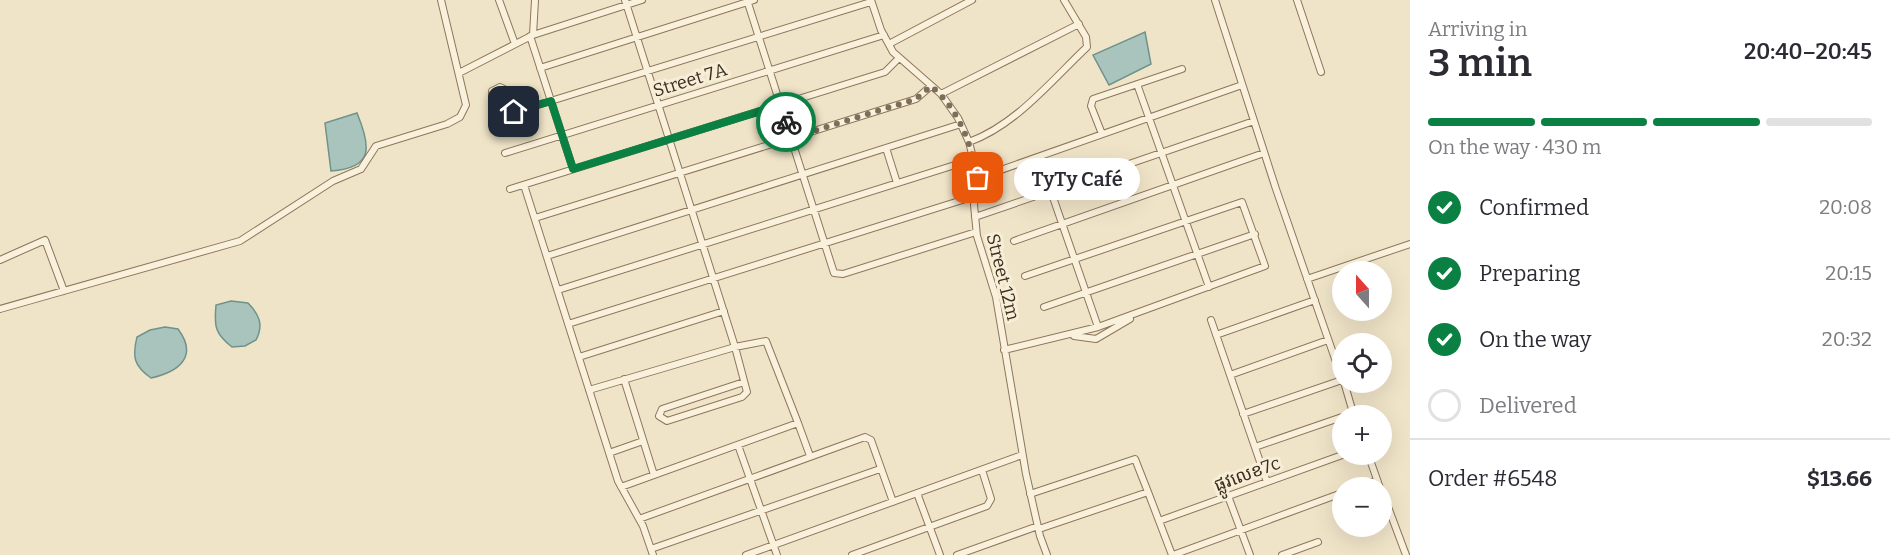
<!DOCTYPE html>
<html lang="en">
<head>
<meta charset="utf-8">
<style>
  :root { --surface:#fff; --page:#f7f7f7; --text:#2b2b33; --muted:#7c7c81; --line:#e1e1e2; --accent:#0b8043 }
  body { margin:0; font-family:Bitter,"Noto Sans Khmer",serif; background:var(--page); color:var(--text); height:100vh; display:flex; flex-direction:column; font-size:22px; white-space:nowrap }
  * { box-sizing:border-box; margin:0 }
  p { font-size:20px; color:var(--muted) }
  .icon { flex:none; width:33px; height:33px; fill:none; stroke:currentColor; stroke-width:2; stroke-linecap:round; stroke-linejoin:round }
  .map { position:relative; flex:1; overflow:hidden }
  .sheet { display:flex; flex-direction:column; background:var(--surface); width:480px }
  .sheet>* { flex:none }
  .needle { width:39px; rotate:339deg }
  .fabs { position:absolute; left:1332px; top:261px; display:grid; gap:12px }
  .fabs a { display:grid; place-items:center; width:60px; height:60px; border-radius:50%; background:var(--surface); box-shadow:0 6px 24px #0002; font-size:30px }
  .pin { position:absolute; display:grid; place-items:center; width:51px; height:51px; color:#fff; margin:-26px; border-radius:12px; box-shadow:0 3px 9px #0006 }
  .courier { position:absolute; display:grid; place-items:center; width:60px; height:60px; margin:-30px; border:4px solid #0b8043; border-radius:50%; background:#fff; color:#222; box-shadow:0 2px 8px #0007 }
  .bubble { position:absolute; height:42px; border-radius:21px; background:var(--surface); box-shadow:0 6px 24px #0002; font-size:20px; font-weight:600; line-height:42px; text-align:center }
  .head em { font-style:normal; font-weight:600 }
  .head div { display:flex; flex-direction:column-reverse }
  .head { display:flex; align-items:center; justify-content:space-between; height:102px; padding:0 18px }
  h1 { font-size:39px; font-weight:600; line-height:45px }
  .bar { display:grid; grid-template-columns:repeat(4,1fr); gap:9px 6px; align-content:center; height:72px; padding:0 18px }
  .bar i { height:8px; border-radius:4px; background:var(--line) }
  .bar .active { background:var(--accent) }
  .bar p { grid-column:span 4 }
  .line { display:flex; align-items:center; gap:15px; padding:0 18px; border-top:2px solid var(--line) }
  .line div { flex:1 }
  ol { padding:0 18px; list-style:none }
  li { display:flex; align-items:center; gap:18px; height:66px }
  li p { margin-inline-start:auto }
  li .icon { padding:6px; border-radius:50%; background:var(--accent); color:#fff; stroke-width:4 }
  li:last-child { color:var(--muted) }
  li i { width:33px; height:33px; border:3px solid var(--line); border-radius:50% }
  main { display:flex; flex:1; min-height:0 }
  .map>svg:first-child { display:block }
</style>
</head>
<body>
<main>
<div class="map">
<svg width="1410" height="555" viewBox="0 0 1410 555">
  <rect width="100%" height="100%" fill="#f0e4c8"/>
  <path fill="#a9c4bc" stroke="#6f938a" stroke-width="1.5" d="M 1145,32 L 1151,64 L 1109,85 L 1093,55 Z
    M 357,113 C 371,147 374,168 331,171 L 325,123 Z
    M 231,301 L 248,303 C 259,314 264,325 256,340 L 245,346 L 232,347 C 215,334 214,326 216,305 Z
    M 165,327 L 178,329 C 199,357 178,372 151,378 C 134,366 132,357 137,337 L 150,330 Z"/>
  <g fill="none" stroke-linecap="round" stroke-linejoin="round">
    <defs>
      <path id="street" d="M 499,0 L 515,44
        M 747,0 L 834,273 L 843,274 L 976,232
        M 871,0 L 881,30 L 893,52 L 941,94 L 958,118 L 969,142 L 978,178 L 974,205 L 977,236 L 996,297 L 1026,474 L 1040,536 L 1047,555
        M 1215,0 L 1276,189 L 1342,379
        M 1297,0 L 1321,72
        M 533,35 L 642,0
        M 530,36 L 573,169
        M 889,44 L 972,0
        M 540,68 L 754,0
        M 459,73 L 533,35 L 535,0
        M 1137,84 L 1209,287
        M 941,94 L 1079,24
        M 508,110 L 504,89 L 500,87 L 492,91 L 492,97 L 508,110 L 515,112 L 871,2
        M 1102,134 L 1091,106 L 1093,99 L 1182,69
        M 969,142 C 1016,125 1051,81 1087,47 L 1086,37 L 1064,0
        M 886,148 L 897,183
        M 505,153 L 884,35
        M 1039,157 L 1098,327
        M 978,178 L 1242,85
        M 524,185 L 618,481 L 643,526 L 653,555
        M 510,189 L 885,72 L 898,59
        M 975,217 L 1254,121
        M 535,218 L 916,99 L 931,86
        M 1014,241 L 1264,153
        M 547,256 L 961,124
        M 0,260 L 45,240 L 64,291
        M 1307,279 L 1410,244
        M 558,290 L 974,159
        M 1044,307 L 1255,234
        M 0,309 L 240,241 L 333,181 L 361,169 L 376,146 L 447,124 L 460,117 L 466,105 L 441,0
        M 1211,320 L 1267,482
        M 568,324 L 975,196
        M 1216,335 L 1315,300
        M 1074,336 L 1096,339 L 1130,319
        M 1004,350 L 1098,327 L 1265,266 L 1242,202 L 1025,276
        M 579,357 L 724,311
        M 1230,375 L 1328,340
        M 624,379 L 654,475
        M 744,382 L 662,409 L 659,416 L 667,421 L 742,397 L 747,392 L 735,347 L 766,341 L 798,423
        M 1344,382 L 1354,416
        M 589,390 L 735,347 L 625,0
        M 1243,414 L 1342,380
        M 738,445 L 777,555
        M 1255,447 L 1342,417
        M 609,453 L 643,441
        M 1368,454 L 1380,488
        M 621,487 L 798,423 L 810,456
        M 1356,488 L 1377,480
        M 1382,491 L 1406,555
        M 917,493 L 940,555
        M 1030,494 L 1135,459 L 1148,492
        M 1228,496 L 1250,555
        M 639,519 L 865,437 L 871,440 L 893,502
        M 1159,521 L 1345,454
        M 1039,529 L 1148,492 L 1172,555
        M 651,549 L 880,469
        M 746,555 L 1022,455
        M 852,555 L 987,506 L 991,499 L 982,470
        M 957,555 L 1038,526
        M 1173,555 L 1342,493
        M 1282,555 L 1318,542"/>
    </defs>
    <use href="#street" stroke="#8d765c" stroke-width="8"/>
    <use href="#street" stroke="#faf1dc" stroke-width="6"/>
  </g>
  <g fill="none" stroke-linecap="round" stroke-linejoin="round">
    <path stroke="#7c6e5b" stroke-width="6" stroke-dasharray="0 10.8" d="M 786,122 L 791,138 L 916,99 L 931,86 C 959,109 971,144 978,178"/>
    <path stroke="#0b8043" stroke-width="8" d="M 514,112 L 551,101 L 573,169 L 780,105 L 786,122"/>
  </g>
  <g text-anchor="middle" dominant-baseline="central" stroke-width="6" stroke-linejoin="round" paint-order="stroke">
    <g font-size="18" fill="#3d2e20" stroke="#f7eed8">
      <text transform="translate(690 80) rotate(-17)">Street 7A</text>
      <text transform="translate(1003 277) rotate(76)">Street 12m</text>
      <text transform="translate(1247 474) rotate(-20)">ផ្លូវលេខ7c</text>
    </g>
  </g>
</svg>
<div class="fabs">
<a><svg class="needle" viewBox="-14 -14 28 28"><path d="M0-13l5 13h-10z" fill="#e53935"/><path d="M0 13l5-13h-10z" fill="#7c7c81"/></svg></a>
<a><svg class="icon" aria-label="locate" viewBox="0 0 24 24"><circle cx="12" cy="12" r="6"/><path d="M12 2v4M12 18v4M2 12h4M18 12h4"/></svg></a>
<a>+</a>
<a>−</a>
</div>
<div class="pin" style="left:978px;top:178px;background:#ea580c"><svg class="icon" aria-label="bag" viewBox="0 0 24 24"><path d="M5 8h14l-1 12H6zM9 8a3 3 0 0 1 6 0"/></svg></div>
<div class="pin" style="left:514px;top:112px;background:#1f2937"><svg class="icon" aria-label="home" viewBox="0 0 24 24"><path d="M3 11l9-7 9 7M6 9v11h12V9"/></svg></div>
<div class="courier" style="left:786px;top:122px"><svg class="icon" aria-label="bike" viewBox="0 0 24 24"><circle cx="6" cy="16" r="4"/><circle cx="18" cy="16" r="4"/><path d="M6 16l4-8h5l3 8M10 8l3 8H6M13 5h3"/></svg></div>
<div class="bubble" style="left:1014px;top:158px;width:126px">TyTy Café</div>
</div>
<section class="sheet">
<div class="head"><div><h1>3 min</h1><p>Arriving in</p></div><em>20:40–20:45</em></div>
<div class="bar"><i class="active"></i><i class="active"></i><i class="active"></i><i></i><p>On the way · 430 m</p></div>
<ol>
<li><svg class="icon" aria-label="check" viewBox="0 0 24 24"><path d="M5 12l5 5 9-10"/></svg>Confirmed<p>20:08</p></li>
<li><svg class="icon" aria-label="check" viewBox="0 0 24 24"><path d="M5 12l5 5 9-10"/></svg>Preparing<p>20:15</p></li>
<li><svg class="icon" aria-label="check" viewBox="0 0 24 24"><path d="M5 12l5 5 9-10"/></svg>On the way<p>20:32</p></li>
<li><i></i>Delivered</li>
</ol>
<div class="line" style="height:78px"><div>Order #6548</div><b>$13.66</b></div>
</section>
</main>
</body>
</html>
